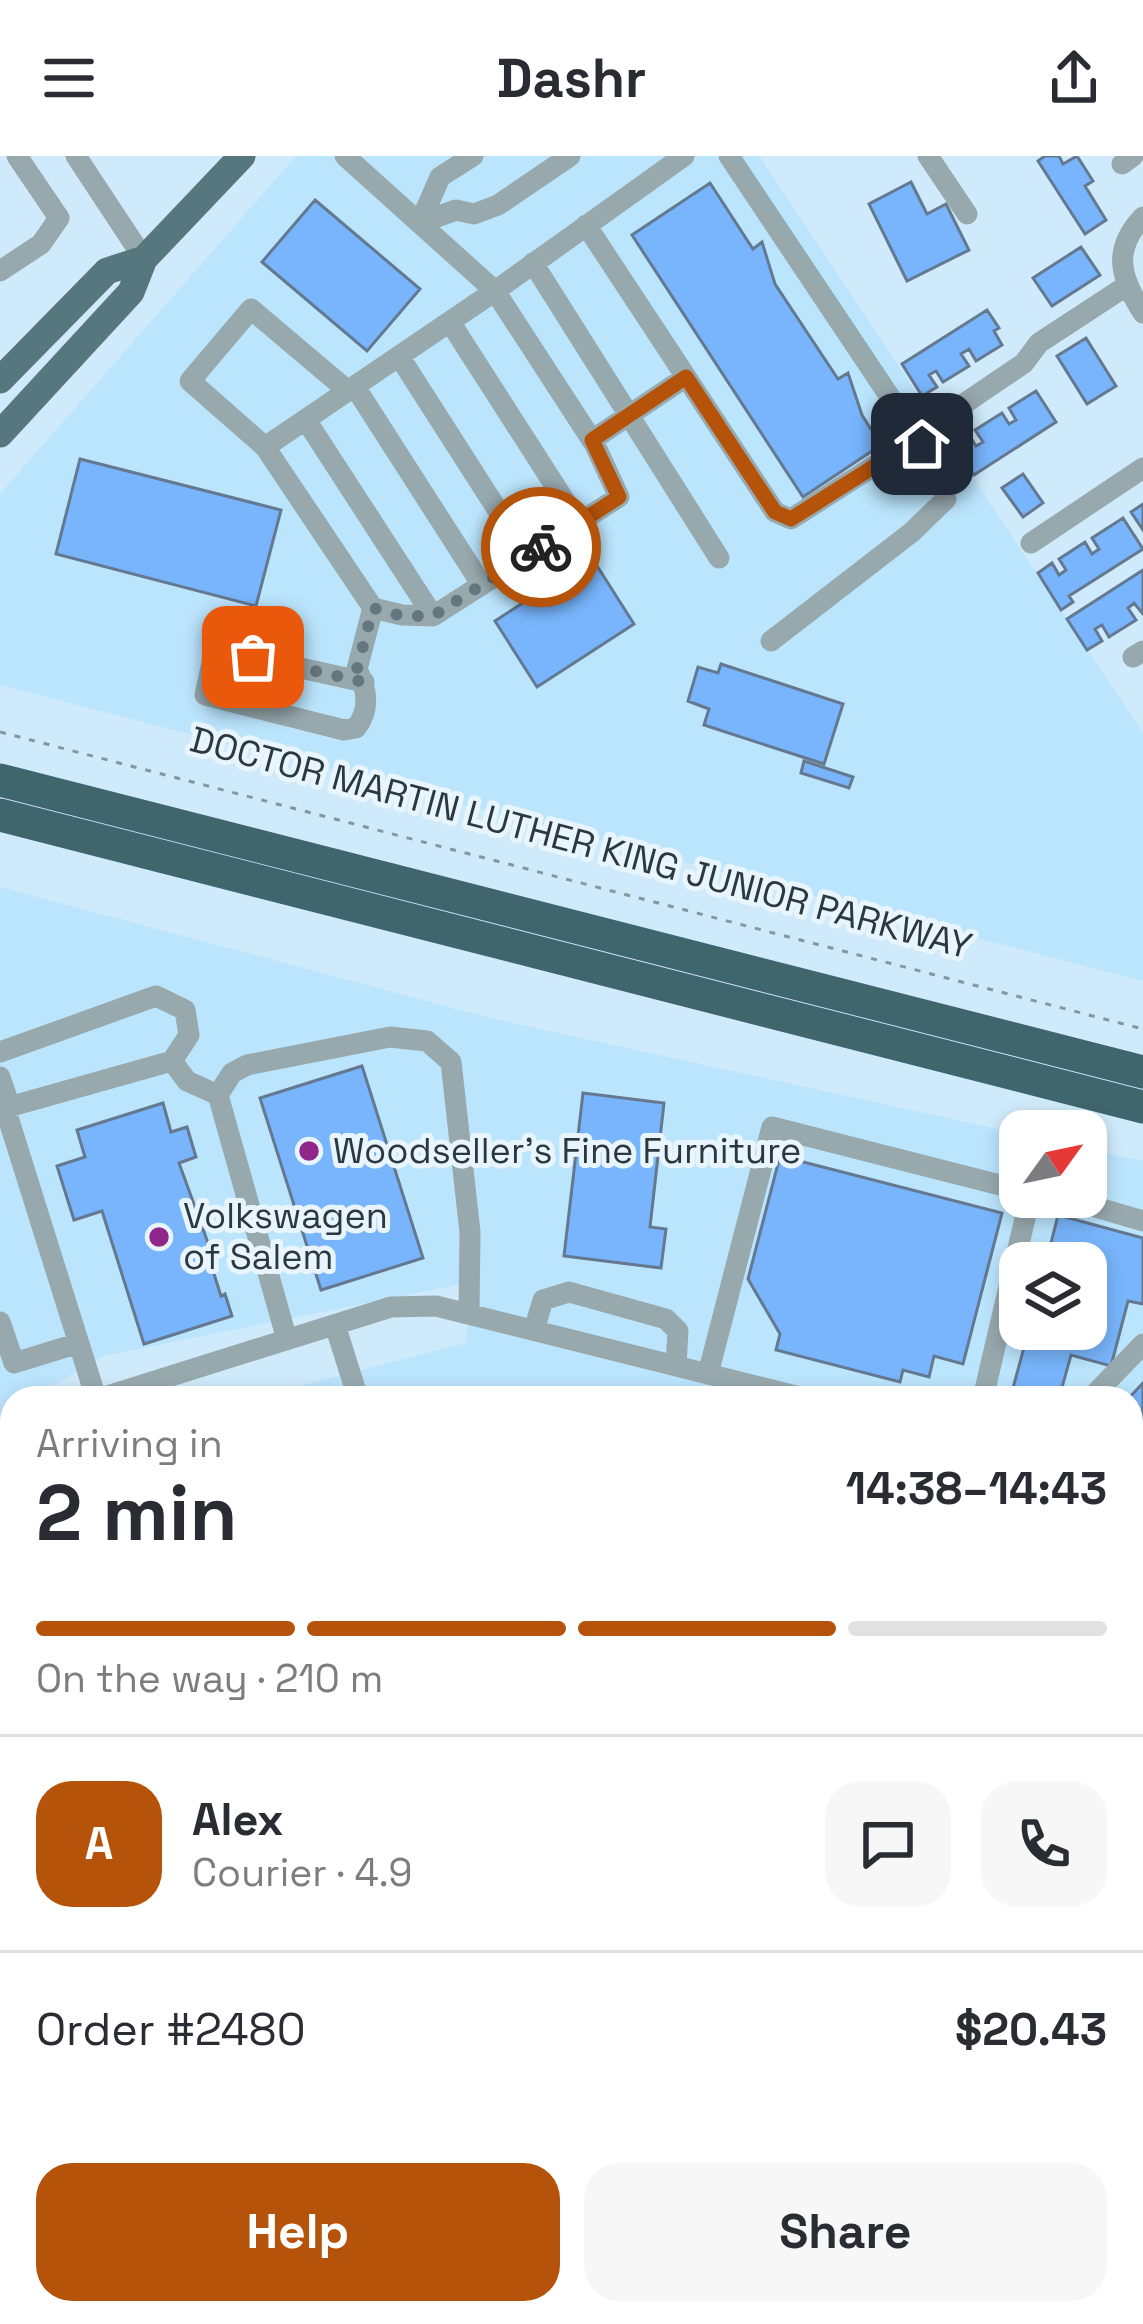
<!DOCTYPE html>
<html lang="en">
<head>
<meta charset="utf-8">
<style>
  :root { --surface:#fff; --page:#f7f7f7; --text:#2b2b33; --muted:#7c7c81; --line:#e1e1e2; --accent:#b45309 }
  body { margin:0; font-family:"Space Grotesk",sans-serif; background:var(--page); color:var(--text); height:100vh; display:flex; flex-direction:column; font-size:45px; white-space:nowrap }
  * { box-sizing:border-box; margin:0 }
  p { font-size:39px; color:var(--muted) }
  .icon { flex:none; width:66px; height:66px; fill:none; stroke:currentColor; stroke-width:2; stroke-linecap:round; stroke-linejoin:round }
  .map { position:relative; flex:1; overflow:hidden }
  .sheet { position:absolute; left:0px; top:1230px; width:1143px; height:939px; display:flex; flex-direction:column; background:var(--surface); border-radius:36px 36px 0 0; box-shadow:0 6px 18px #0003 }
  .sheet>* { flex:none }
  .needle { width:78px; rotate:57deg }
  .buttons { position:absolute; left:999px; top:954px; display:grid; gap:24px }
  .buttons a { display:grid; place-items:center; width:108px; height:108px; border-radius:24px; background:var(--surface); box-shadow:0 6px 18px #0003; font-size:60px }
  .pin { position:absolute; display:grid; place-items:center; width:102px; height:102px; color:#fff; margin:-51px; border-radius:24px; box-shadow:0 6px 18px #0006 }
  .courier { position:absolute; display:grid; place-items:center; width:120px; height:120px; margin:-60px; border:9px solid #b45309; border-radius:50%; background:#fff; color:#222; box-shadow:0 3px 15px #0007 }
  .summary em { font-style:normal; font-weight:700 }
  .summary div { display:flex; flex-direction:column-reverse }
  .summary { display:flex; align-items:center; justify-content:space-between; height:204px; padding:0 36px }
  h1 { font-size:78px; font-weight:700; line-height:90px }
  .bar { display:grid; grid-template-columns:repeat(4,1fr); gap:18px 12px; align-content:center; height:144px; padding:0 36px }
  .bar i { height:15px; border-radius:9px; background:var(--line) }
  .bar .active { background:var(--accent) }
  .bar p { grid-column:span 4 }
  .line { display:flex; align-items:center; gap:30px; padding:0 36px; border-top:3px solid var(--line) }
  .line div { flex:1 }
  .round { display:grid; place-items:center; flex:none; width:126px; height:126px; border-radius:36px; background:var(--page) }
  .action { display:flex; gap:24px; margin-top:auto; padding:24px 36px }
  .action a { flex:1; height:138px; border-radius:36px; background:var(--accent); color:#fff; font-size:48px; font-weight:700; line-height:138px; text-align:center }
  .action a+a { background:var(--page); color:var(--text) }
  header { display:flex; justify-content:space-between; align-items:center; height:156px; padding:0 36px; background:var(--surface); font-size:54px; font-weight:700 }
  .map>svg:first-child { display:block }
</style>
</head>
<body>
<header><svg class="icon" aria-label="menu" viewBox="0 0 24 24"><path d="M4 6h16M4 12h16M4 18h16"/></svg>Dashr<svg class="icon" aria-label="share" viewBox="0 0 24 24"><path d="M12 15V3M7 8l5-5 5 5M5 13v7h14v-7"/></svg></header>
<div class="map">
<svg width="1143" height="2168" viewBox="0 0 1143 2168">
  <rect width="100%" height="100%" fill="#cfeafa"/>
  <path fill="#bbe5fd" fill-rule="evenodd" d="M 296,0 L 759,0 L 1143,577 L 1143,825 L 0,529 L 0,338 Z
    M 0,731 L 494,863 L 1020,978 L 1020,1041 L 1086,1041 L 1086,993 L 1143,1005 L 1143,2004 L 1131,2006 L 1131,1242 L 253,1242 L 466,1187 L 471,1126 L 104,1200 L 31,1242 L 12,1242 L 12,1253 L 0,1259 ZM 1020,1107 L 1086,1107 L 1086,1173 L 1020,1173 Z
    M 12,1321 L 12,2148 L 0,2148 L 0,1328 Z
    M 1143,2105 L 1143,2168 L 777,2168 L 841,2157 L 1131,2157 L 1131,2107 Z
    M 171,2157 L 326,2157 L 287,2164 Z"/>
  <path fill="#78b5fc" stroke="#647890" stroke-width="3" d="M 1045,0 L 1059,0 L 1063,8 L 1077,0 L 1093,25 L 1085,30 L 1106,64 L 1085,78 L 1038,5 Z
    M 911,26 L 927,58 L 946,48 L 969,94 L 907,125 L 869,48 Z
    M 710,27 L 753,93 L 762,86 L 775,128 L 838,223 L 848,217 L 862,259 L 881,289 L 803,341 L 632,79 Z
    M 315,44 L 420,133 L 367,195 L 262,106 Z
    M 1081,91 L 1100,119 L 1052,150 L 1033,122 Z
    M 987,154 L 999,172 L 994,175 L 1002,189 L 976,205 L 969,193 L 961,198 L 969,210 L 943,226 L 936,215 L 929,219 L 937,231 L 922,240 L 902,208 Z
    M 1086,182 L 1116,230 L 1087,248 L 1057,200 Z
    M 1036,235 L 1056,266 L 974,319 L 955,288 L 969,279 L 976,290 L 983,286 L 975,274 L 1002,257 L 1009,268 L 1016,264 L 1009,252 Z
    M 80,303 L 281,354 L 256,450 L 56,398 Z
    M 1023,318 L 1043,347 L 1023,361 L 1002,332 Z
    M 1143,348 L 1143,374 L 1131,356 Z
    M 1123,362 L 1143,393 L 1069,440 L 1073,446 L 1061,454 L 1038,417 L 1052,407 L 1059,419 L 1066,414 L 1059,403 L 1085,386 L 1092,398 L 1099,393 L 1092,382 Z
    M 592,402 L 634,468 L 537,531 L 495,465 Z
    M 1143,414 L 1143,458 L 1134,447 L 1128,452 L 1136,464 L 1109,481 L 1102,469 L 1095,473 L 1102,485 L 1087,494 L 1067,463 Z
    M 721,508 L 843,548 L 824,608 L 704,569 L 709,553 L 688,545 L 698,511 L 718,517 Z
    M 804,605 L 853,621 L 849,632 L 801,617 Z
    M 362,910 L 423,1102 L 321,1134 L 260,942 Z
    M 583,937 L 664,947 L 650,1071 L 666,1073 L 661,1112 L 564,1100 Z
    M 163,947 L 171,976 L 187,971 L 196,1001 L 179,1007 L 212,1098 L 208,1099 L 221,1140 L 225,1138 L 232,1160 L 144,1188 L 102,1055 L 74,1064 L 57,1010 L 85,1001 L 77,974 Z
    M 780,1000 L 1002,1057 L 963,1208 L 934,1200 L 929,1221 L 903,1214 L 900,1226 L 776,1194 L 780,1178 L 748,1123 Z
    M 1058,1059 L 1143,1082 L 1143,1148 L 1128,1145 L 1111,1210 L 1071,1199 L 1059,1242 L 1050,1242 L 1013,1232 L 1029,1173 L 1086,1173 L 1086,1107 L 1046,1107 Z
    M 1143,1227 L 1143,1278 L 1131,1267 L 1129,1242 Z
    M 582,1232 L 621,1242 L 580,1242 Z
    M 0,1398 L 12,1415 L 12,1565 L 0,1574 Z
    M 1131,1622 L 1142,1656 L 1131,1659 Z
    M 1143,1851 L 1143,2000 L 1131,2002 L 1131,1854 Z
    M 1143,2120 L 1143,2168 L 1076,2168 L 1074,2157 L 1131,2157 L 1131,2122 Z
    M 1016,2157 L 1033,2157 L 1035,2168 L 1017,2168 Z"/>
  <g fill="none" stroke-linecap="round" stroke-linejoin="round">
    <path stroke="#8297a3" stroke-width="3" stroke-dasharray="6 9" stroke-linecap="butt" d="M 0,576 L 1143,873"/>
    <path stroke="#98a9ae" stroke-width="21" d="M 76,0 L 144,103
      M 345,0 L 495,135 L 684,0
      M 928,0 L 967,58
      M 1122,8 L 1133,0
      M 1143,61 C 1111,95 1121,122 1143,157
      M 420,67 L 456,54 L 474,58 L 498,49 L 570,0
      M 420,67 L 440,21 L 473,0
      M 586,69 L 775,356 L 791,363 L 891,299 L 908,281 L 898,253 L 729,0
      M 533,107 L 719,402
      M 0,115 L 41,88 L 59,62 L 17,0
      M 495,135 L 595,289 L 619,341 L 433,460 L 402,459 L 373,452 L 265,291 Z
      M 450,166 L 579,367
      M 399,200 L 527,400
      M 355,231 L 482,429
      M 946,260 L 1024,207 L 1039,187 L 1126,130
      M 306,264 L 433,460
      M 592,284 L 686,221
      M 265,291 L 190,225 L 251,153 L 348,235
      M 1031,387 L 1143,312
      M 771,485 L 912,376 L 946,343 C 937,317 933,294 908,281
      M 1133,501 L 1143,495
      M 364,526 L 215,493 L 205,539 L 344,574 L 356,572 C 371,553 367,533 357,513 L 373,452
      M 0,896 L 156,840 L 185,854 L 189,879 L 172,905
      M 0,921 L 10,951
      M 1078,1046 L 1143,1065
      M 0,1166 L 14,1207 L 79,1187
      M 335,1169 L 358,1242
      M 534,1174 L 543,1144 L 569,1136 L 666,1163 L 678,1175 L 676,1210
      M 287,1184 L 218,939 L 232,917 L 247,909 L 390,881 L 427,885 L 451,906 L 470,1076 L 469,1158
      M 708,1218 L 772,971 L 1020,1034
      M 96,1242 L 5,952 L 172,905 L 187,925 L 218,939
      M 101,1242 L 391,1151 L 436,1150 L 804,1242
      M 983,1242 L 1030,1041
      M 1091,1242 L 1143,1188
      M 0,1277 L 12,1272
      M 0,1317 L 12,1333
      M 1131,1340 L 1143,1334
      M 1131,1433 L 1143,1429
      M 1131,1470 L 1143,1497
      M 1131,1585 L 1143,1622
      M 0,1617 L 12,1607
      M 1131,1687 L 1143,1683
      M 1131,1766 L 1143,1763
      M 1131,1823 L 1143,1820
      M 0,1899 L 12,1916
      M 0,2065 L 12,2056"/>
    <path stroke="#57777e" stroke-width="27" d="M 0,224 L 107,115 L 144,103
      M 0,278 L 131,136 L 144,103 L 242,0"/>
    <path stroke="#3f656d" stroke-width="33" d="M 0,624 L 1143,916
      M 0,659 L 1143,951"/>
    <defs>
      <path id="rail" d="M 1131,2047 L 1143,2045
        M 421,2168 L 487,2157"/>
    </defs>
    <use href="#rail" stroke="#5f717b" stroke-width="10"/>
    <use href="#rail" stroke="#e8f5fd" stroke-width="6" stroke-dasharray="18" stroke-linecap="butt"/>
  </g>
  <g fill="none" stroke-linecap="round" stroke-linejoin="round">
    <path stroke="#647680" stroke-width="12" stroke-dasharray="0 21.6" d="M 253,501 L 364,526 L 357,513 L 373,452 L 402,460 L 433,460 L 541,391"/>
    <path stroke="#b45309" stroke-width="15" d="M 541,391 L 619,341 L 592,284 L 686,221 L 775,356 L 791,363 L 892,299 L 908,281 L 922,288"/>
  </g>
  <g fill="#91278a" stroke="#e8f5fd" stroke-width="4.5">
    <circle cx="309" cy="995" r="12"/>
    <circle cx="159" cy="1081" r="12"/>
  </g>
  <g text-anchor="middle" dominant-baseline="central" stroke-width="10" stroke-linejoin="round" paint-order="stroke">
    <g font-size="36" fill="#2a383f" stroke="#e8f5fd">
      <text transform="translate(581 687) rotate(15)">DOCTOR MARTIN LUTHER KING JUNIOR PARKWAY</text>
    </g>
    <g font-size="36" fill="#2a383f" stroke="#e8f5fd" text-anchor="start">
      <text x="333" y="995">Woodseller's Fine Furniture</text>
      <text x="183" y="1060">Volkswagen<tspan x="183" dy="41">of Salem</tspan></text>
    </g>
  </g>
</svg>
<div class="buttons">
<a><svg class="needle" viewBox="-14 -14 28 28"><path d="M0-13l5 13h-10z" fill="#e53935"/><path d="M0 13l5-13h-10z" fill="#7c7c81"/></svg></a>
<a><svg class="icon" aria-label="layers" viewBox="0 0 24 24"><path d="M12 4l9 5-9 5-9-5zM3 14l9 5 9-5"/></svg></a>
</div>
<div class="pin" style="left:253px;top:501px;background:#ea580c"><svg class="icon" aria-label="bag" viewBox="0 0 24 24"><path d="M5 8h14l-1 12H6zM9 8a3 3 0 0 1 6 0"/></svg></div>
<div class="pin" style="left:922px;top:288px;background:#1f2937"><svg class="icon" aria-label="home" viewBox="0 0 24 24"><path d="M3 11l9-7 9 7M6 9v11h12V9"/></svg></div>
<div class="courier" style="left:541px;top:391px"><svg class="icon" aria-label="bike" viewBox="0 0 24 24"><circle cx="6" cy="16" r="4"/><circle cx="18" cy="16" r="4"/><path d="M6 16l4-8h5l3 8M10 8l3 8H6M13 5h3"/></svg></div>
<section class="sheet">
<div class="summary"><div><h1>2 min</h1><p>Arriving in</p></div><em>14:38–14:43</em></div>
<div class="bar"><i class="active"></i><i class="active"></i><i class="active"></i><i></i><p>On the way · 210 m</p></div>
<div class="line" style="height:216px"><b class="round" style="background:var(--accent);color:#fff">A</b><div><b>Alex</b><p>Courier · 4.9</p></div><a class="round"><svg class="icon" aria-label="chat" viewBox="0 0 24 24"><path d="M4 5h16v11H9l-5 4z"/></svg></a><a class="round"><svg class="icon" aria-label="phone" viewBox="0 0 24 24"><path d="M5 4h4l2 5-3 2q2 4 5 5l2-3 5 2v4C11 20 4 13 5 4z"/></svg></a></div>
<div class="line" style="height:156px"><div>Order #2480</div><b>$20.43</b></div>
<div class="action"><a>Help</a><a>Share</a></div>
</section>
</div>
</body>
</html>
